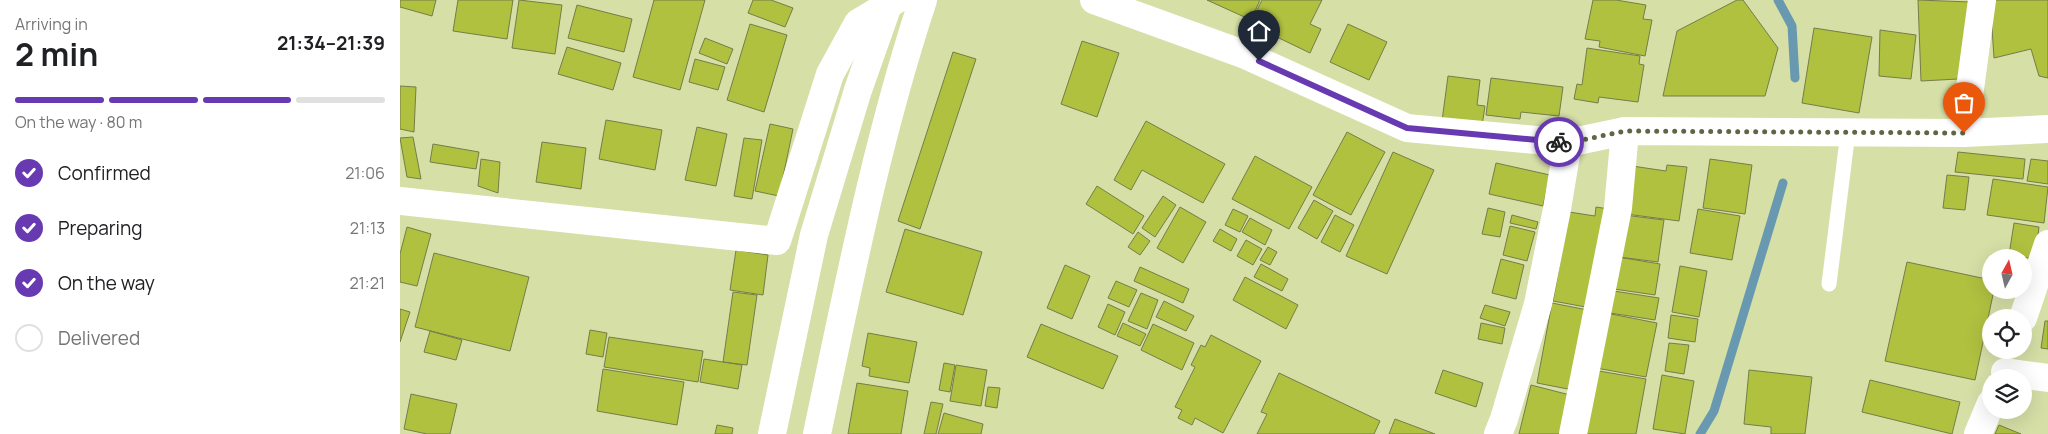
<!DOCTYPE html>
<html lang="en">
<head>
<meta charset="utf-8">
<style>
  :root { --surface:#fff; --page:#f2f2f2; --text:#202124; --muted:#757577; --line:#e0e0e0; --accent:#683ab2 }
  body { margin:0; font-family:Manrope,sans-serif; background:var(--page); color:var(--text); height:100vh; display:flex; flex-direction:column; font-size:19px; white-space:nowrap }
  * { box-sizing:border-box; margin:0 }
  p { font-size:16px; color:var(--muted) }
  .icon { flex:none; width:28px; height:28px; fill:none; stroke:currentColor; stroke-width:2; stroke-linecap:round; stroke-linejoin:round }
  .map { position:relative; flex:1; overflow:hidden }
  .drawer { display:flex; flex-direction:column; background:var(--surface); width:400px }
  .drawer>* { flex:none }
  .needle { width:32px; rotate:8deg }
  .fabs { position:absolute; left:1582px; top:249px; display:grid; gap:10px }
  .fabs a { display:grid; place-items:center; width:50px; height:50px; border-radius:50%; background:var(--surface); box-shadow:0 5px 20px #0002; font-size:25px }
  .pin { position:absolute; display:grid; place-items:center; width:42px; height:42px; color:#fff; margin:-51px -21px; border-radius:50% 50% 50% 0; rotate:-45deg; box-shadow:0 0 5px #0007 }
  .pin .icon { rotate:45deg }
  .courier { position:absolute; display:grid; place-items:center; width:50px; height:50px; margin:-25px; border:4px solid #683ab2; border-radius:50%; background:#fff; color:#222; box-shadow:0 1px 6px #0007 }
  .head em { font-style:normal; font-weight:700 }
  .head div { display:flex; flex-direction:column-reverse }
  .head { display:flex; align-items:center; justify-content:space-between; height:85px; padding:0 15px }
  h1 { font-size:32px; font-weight:700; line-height:38px }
  .bar { display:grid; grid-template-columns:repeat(4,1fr); gap:8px 5px; align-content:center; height:60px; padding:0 15px }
  .bar i { height:6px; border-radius:4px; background:var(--line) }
  .bar .selected { background:var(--accent) }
  .bar p { grid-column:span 4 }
  ol { padding:0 15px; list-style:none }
  li { display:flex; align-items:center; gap:15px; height:55px }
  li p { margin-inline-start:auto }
  li .icon { padding:5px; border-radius:50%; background:var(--accent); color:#fff; stroke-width:4 }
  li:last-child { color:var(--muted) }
  li i { width:28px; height:28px; border:2px solid var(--line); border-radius:50% }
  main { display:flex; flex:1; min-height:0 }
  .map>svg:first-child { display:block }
</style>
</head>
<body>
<main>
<section class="drawer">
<div class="head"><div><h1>2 min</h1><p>Arriving in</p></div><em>21:34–21:39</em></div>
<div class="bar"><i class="selected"></i><i class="selected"></i><i class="selected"></i><i></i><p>On the way · 80 m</p></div>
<ol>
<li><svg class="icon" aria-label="check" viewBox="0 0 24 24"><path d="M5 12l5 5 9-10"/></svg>Confirmed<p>21:06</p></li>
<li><svg class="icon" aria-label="check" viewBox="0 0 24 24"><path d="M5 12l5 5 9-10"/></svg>Preparing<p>21:13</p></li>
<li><svg class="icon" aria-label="check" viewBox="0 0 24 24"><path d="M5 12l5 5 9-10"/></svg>On the way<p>21:21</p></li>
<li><i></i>Delivered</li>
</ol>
</section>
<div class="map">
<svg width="1648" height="434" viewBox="0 0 1648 434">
  <rect width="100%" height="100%" fill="#d5dfa6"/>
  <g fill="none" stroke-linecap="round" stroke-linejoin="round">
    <path stroke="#6899b0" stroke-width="9" d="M 1378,0 L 1392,26 L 1395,78
      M 1300,434 L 1314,411 L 1383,183"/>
  </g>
  <path fill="#b0c140" stroke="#757d48" d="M 0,0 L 36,0 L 32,16 L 0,7 Z
    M 58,0 L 113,0 L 107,39 L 53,31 Z
    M 119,0 L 162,5 L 155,54 L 112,48 Z
    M 254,0 L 305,0 L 280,90 L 233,77 Z
    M 353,0 L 371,0 L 393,8 L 385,27 L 348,13 Z
    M 807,0 L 860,0 L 851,20 Z
    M 862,0 L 922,0 L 910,24 L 921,29 L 910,53 L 850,24 Z
    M 1193,0 L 1216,0 L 1246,5 L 1243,19 L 1252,20 L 1245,56 L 1199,47 L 1200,41 L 1185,39 Z
    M 1337,0 L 1343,0 L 1378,48 L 1365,96 L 1263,96 L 1277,31 Z
    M 1518,0 L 1571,2 L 1558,79 L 1521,81 Z
    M 1594,0 L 1648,0 L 1648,78 L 1639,76 L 1631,49 L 1594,58 L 1592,28 Z
    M 177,5 L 232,19 L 224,52 L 168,38 Z
    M 350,24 L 387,35 L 364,112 L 327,100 Z
    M 948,24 L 987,42 L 969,80 L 930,62 Z
    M 1414,28 L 1472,37 L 1459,113 L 1402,103 Z
    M 1480,30 L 1516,35 L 1511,79 L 1479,76 Z
    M 305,38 L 333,49 L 327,64 L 299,53 Z
    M 682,41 L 719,53 L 697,117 L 661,104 Z
    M 167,47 L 221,63 L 213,90 L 158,74 Z
    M 1187,48 L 1240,56 L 1239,64 L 1244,65 L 1238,102 L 1199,97 L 1198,103 L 1174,99 L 1177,84 L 1182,85 Z
    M 553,52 L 576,59 L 520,229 L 498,221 Z
    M 295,59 L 325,67 L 318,90 L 289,82 Z
    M 1048,76 L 1080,80 L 1077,105 L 1085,106 L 1082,126 L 1042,121 Z
    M 1091,78 L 1163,87 L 1159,116 L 1121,112 L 1120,119 L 1086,115 Z
    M 0,86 L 16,87 L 14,132 L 0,129 Z
    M 206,120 L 262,130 L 255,170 L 199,159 Z
    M 746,121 L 825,164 L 803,203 L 742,170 L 731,190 L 714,180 Z
    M 370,124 L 393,129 L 379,196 L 355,191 Z
    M 297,127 L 327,134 L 316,186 L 285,180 Z
    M 947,132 L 985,152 L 951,215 L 913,195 Z
    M 13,137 L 21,179 L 7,177 L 0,138 Z
    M 344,138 L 362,140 L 352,199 L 334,196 Z
    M 142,142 L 186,148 L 181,189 L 136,182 Z
    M 33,144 L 79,152 L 76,169 L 30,162 Z
    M 993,152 L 1034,170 L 987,274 L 946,256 Z
    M 1558,152 L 1625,159 L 1623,179 L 1555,172 Z
    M 855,156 L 912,187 L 889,229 L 832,199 Z
    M 81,159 L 100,162 L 98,193 L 78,186 Z
    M 1310,159 L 1352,165 L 1345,214 L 1303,208 Z
    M 1631,159 L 1648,161 L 1648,184 L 1627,181 Z
    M 1096,163 L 1150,175 L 1143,206 L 1089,194 Z
    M 1267,165 L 1287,167 L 1279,221 L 1226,214 L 1232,166 L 1266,171 Z
    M 1547,175 L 1569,177 L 1565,210 L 1543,208 Z
    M 1593,179 L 1648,187 L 1644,223 L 1587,215 Z
    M 697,186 L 744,216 L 733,234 L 686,204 Z
    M 763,196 L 776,205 L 755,237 L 742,228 Z
    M 914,200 L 933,211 L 917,239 L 898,228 Z
    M 780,207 L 806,222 L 783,263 L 757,248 Z
    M 1196,207 L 1209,209 L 1191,308 L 1153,301 L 1169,212 L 1195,216 Z
    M 1088,208 L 1105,212 L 1100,237 L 1082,234 Z
    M 833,209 L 848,216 L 840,232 L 825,225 Z
    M 1298,209 L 1340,216 L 1332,260 L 1290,253 Z
    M 935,215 L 954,225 L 940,252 L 921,242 Z
    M 1112,215 L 1138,222 L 1136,229 L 1110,223 Z
    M 1224,215 L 1264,220 L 1258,262 L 1219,257 Z
    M 850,218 L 872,230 L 865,245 L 842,232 Z
    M 1614,223 L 1639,227 L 1635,259 L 1609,255 Z
    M 1110,226 L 1135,232 L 1127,261 L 1103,255 Z
    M 7,227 L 31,234 L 17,286 L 0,282 L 0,254 Z
    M 505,229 L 582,252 L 563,315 L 486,292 Z
    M 820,229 L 837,239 L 831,251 L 813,241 Z
    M 738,232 L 750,241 L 740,255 L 728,247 Z
    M 846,240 L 862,249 L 853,265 L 837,256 Z
    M 868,247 L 877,252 L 870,265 L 860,260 Z
    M 336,250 L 368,255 L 363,295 L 330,290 Z
    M 34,253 L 129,277 L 110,351 L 15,327 Z
    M 1218,257 L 1260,264 L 1255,295 L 1214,289 Z
    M 1101,259 L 1124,265 L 1116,299 L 1092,293 Z
    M 1507,262 L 1591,280 L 1591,290 L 1594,290 L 1575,380 L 1485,361 Z
    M 861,264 L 888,279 L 882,291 L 854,277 Z
    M 665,265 L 690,276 L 672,319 L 647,308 Z
    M 1280,266 L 1307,271 L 1299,317 L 1272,312 Z
    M 740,267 L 789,289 L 783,303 L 734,281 Z
    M 845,277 L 898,305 L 886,329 L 833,300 Z
    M 716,281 L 737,290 L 729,307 L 708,298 Z
    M 1214,291 L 1259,298 L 1255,320 L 1210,313 Z
    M 333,292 L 357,295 L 347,365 L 323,362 Z
    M 741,293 L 758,300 L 747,329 L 728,321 Z
    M 764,301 L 794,316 L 786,331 L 756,317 Z
    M 1152,303 L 1188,310 L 1173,390 L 1137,383 Z
    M 708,304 L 725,312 L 715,335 L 698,327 Z
    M 1085,305 L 1110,312 L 1105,326 L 1080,318 Z
    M 0,309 L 10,312 L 0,342 Z
    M 1206,313 L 1257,323 L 1246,377 L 1196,368 Z
    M 1271,315 L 1298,319 L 1295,342 L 1268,338 Z
    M 1645,321 L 1648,321 L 1648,349 L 1641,348 Z
    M 723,323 L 746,334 L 740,346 L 717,336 Z
    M 1081,323 L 1105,328 L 1102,344 L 1078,339 Z
    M 641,324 L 718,356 L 703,389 L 627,357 Z
    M 753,324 L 794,343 L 782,370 L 741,350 Z
    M 190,330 L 207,333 L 203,357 L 186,354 Z
    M 30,331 L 62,340 L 56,360 L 24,352 Z
    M 468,333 L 517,342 L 509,383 L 469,376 L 470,368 L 462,366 Z
    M 811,335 L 861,361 L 823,433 L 795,418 L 792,425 L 778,418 L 782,410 L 775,407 L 795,367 L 791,365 L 801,345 L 805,347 Z
    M 209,337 L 303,351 L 298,382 L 204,367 Z
    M 1269,343 L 1289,345 L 1284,374 L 1265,371 Z
    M 304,359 L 342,365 L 338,389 L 300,382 Z
    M 544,363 L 555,365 L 550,392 L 539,390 Z
    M 556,365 L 587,370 L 581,406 L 550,401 Z
    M 203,369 L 284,382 L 277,425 L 197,411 Z
    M 1043,370 L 1083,383 L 1076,407 L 1035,393 Z
    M 1193,370 L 1246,379 L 1236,434 L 1182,434 Z
    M 1349,370 L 1412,377 L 1405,434 L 1371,434 L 1371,427 L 1344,424 Z
    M 879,373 L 980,421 L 974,434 L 857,434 L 867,414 L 861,412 Z
    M 1262,375 L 1294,381 L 1285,434 L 1253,429 Z
    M 1470,380 L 1560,402 L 1552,434 L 1462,412 Z
    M 457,383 L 508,391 L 501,434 L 448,434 Z
    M 1131,385 L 1170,395 L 1161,434 L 1119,434 Z
    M 588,387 L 600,388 L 597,408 L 585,406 Z
    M 11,394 L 57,404 L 50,434 L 27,434 L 4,429 Z
    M 531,402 L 543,404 L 536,434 L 524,434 Z
    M 544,413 L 583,424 L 581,434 L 538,434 Z
    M 995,419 L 1035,434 L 989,434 Z
    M 317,425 L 333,428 L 332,434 L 315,434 Z
    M 1599,425 L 1621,434 L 1595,434 Z"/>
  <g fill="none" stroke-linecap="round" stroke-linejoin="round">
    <path stroke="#fff" stroke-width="15" d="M 1429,284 L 1448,132"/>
    <path stroke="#fff" stroke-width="28" d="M 1564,133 L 1582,0
      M 0,201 L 377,241 L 430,74 L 458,23 L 488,5
      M 1623,318 L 1648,244
      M 1605,372 L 1648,378
      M 1098,434 L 1104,419 L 1138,304 L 1157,209 L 1168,143
      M 1173,434 L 1218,208 L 1225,131
      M 1578,434 L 1591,403"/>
    <path stroke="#fff" stroke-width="28" d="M 694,0 L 843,54 L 1007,128 L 1168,143 L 1225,131 L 1564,133 L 1648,129
      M 372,434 L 414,235 L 458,90 L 488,5 L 496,0
      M 417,434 C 448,288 476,142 523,0"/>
  </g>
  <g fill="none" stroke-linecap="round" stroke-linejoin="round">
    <path stroke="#606644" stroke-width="5" stroke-dasharray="0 9" d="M 1159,142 L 1168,143 L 1225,131 L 1564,133"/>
    <path stroke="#683ab2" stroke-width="6" d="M 859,61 L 1007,128 L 1159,142"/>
  </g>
</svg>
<div class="fabs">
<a><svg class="needle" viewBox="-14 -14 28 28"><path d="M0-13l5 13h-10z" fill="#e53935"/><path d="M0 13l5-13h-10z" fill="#757577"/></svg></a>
<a><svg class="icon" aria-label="locate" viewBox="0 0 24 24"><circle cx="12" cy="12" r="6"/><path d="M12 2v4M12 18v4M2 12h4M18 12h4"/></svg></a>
<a><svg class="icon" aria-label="layers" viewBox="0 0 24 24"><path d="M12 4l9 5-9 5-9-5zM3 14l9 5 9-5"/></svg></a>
</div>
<div class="pin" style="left:1564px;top:133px;background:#ea580c"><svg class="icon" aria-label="bag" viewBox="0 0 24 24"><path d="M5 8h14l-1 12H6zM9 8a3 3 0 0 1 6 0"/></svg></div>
<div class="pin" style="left:859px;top:61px;background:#1f2937"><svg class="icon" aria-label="home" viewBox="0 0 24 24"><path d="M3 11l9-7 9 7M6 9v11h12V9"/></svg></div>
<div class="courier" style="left:1159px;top:142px"><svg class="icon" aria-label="bike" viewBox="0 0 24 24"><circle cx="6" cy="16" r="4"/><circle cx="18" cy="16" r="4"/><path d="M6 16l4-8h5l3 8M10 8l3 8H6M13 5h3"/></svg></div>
</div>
</main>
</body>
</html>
